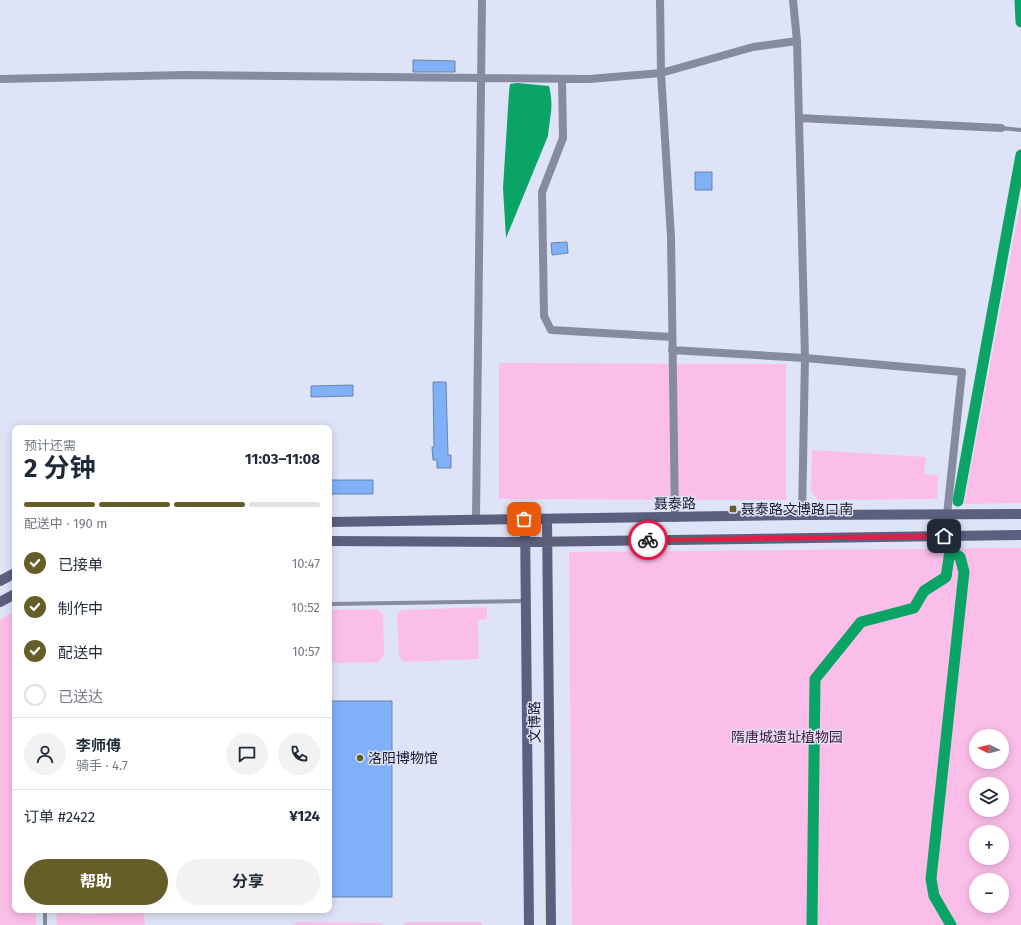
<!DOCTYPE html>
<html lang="zh">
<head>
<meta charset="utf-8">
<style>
  :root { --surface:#fff; --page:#f2f2f3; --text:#1f2937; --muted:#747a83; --line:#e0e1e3; --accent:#675d29 }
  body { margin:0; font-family:"Fira Sans","Noto Sans SC",sans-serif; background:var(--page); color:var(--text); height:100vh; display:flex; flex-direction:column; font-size:15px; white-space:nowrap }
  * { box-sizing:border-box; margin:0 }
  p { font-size:13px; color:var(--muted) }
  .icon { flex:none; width:22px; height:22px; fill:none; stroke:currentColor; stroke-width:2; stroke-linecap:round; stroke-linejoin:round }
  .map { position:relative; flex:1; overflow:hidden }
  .side { position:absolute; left:12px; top:425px; width:320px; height:488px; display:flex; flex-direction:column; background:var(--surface); border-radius:8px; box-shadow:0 2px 10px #0003 }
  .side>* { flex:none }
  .needle { width:26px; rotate:276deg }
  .controls { position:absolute; left:969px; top:729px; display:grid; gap:8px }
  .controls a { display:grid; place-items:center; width:40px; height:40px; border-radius:50%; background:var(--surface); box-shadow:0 2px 10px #0003; font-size:20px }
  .pin { position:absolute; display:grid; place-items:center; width:34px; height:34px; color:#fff; margin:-17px; border-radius:8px; box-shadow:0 2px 6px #0006 }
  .courier { position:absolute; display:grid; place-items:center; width:40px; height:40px; margin:-20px; border:3px solid #e11d48; border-radius:50%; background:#fff; color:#222; box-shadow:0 1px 5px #0007 }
  .summary em { font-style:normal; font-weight:700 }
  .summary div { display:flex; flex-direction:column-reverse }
  .summary { display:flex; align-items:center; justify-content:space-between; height:68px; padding:0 12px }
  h1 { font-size:26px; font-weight:700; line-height:30px }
  .bar { display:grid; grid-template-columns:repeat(4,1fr); gap:6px 4px; align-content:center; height:48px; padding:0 12px }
  .bar i { height:5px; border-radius:3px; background:var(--line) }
  .bar .active { background:var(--accent) }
  .bar p { grid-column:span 4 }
  .line { display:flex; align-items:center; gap:10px; padding:0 12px; border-top:1px solid var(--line) }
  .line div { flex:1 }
  .round { display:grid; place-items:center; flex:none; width:42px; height:42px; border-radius:21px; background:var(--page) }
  ol { padding:0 12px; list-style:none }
  li { display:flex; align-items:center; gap:12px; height:44px }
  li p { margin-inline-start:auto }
  li .icon { padding:4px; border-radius:50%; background:var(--accent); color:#fff; stroke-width:4 }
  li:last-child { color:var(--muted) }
  li i { width:22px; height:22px; border:2px solid var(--line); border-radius:50% }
  .button { display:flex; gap:8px; margin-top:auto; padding:8px 12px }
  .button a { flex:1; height:46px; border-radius:24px; background:var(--accent); color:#fff; font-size:16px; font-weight:700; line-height:46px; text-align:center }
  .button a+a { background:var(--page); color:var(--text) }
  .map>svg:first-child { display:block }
</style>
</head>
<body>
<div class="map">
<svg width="1021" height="925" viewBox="0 0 1021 925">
  <rect width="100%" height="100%" fill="#dfe3f7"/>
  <path fill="#fbbee9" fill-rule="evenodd" d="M 1021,199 L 1021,503 L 964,504 Z
    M 499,363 L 786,364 L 786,500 L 499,499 Z
    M 812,450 L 926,457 L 924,474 L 938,475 L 937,499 L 818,500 L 811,491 Z
    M 1021,548 L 1021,925 L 572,925 L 569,552 ZM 976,736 L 1002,736 L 1002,762 L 976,762 ZM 976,784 L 1002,784 L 1002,810 L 976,810 ZM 976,832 L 1002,832 L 1002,858 L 976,858 ZM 976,880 L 1002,880 L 1002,906 L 976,906 Z
    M 487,607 L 487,619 L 478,620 L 479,659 L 404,662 L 399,657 L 397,615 L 402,610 Z
    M 377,609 L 383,614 L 384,655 L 378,662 L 335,663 L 330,657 L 329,615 L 334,610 Z
    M 15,611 L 15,910 L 36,910 L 36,925 L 0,925 L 0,620 Z
    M 56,910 L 80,910 L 80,914 L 144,913 L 145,925 L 57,925 Z
    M 296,922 L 381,923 L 383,925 L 293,925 Z
    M 405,922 L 482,922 L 482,925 L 403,925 Z"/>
  <path fill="#0aa466" d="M 517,83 L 549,86 C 554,107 550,115 548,136 L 506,238 L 503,188 L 509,92 L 510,84 Z"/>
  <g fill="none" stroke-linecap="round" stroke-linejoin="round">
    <path stroke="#0aa466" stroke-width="11" d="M 1020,0 L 1021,22
      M 958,501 L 1021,155
      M 812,925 L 815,679 L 861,622 L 914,608 L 924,591 L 946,577 L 950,551 L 960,557 L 964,572 L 931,879 L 934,896 L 951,925"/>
  </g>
  <path fill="#7fb0f8" stroke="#6984ad" d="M 413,60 L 455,61 L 455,72 L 413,72 Z
    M 695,172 L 712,172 L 712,190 L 695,190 Z
    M 567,242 L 568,253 L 552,255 L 551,243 Z
    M 433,382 L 446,382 L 448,455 L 451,455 L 451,468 L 437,468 L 437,460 L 433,460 L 432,447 L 434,447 Z
    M 353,385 L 353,396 L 311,397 L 311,386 Z
    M 329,480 L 373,480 L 373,494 L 329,494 Z
    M 329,701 L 392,701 L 392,897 L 329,897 Z"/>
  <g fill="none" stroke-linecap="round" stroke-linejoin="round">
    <path stroke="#878ba0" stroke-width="4" d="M 1001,128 L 1021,130
      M 329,604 L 525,601
      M 45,910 L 45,925"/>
    <path stroke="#878ba0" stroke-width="8" d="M 660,0 L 661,73 L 671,237 L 675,518
      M 793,0 L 797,41 L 805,358 L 802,515
      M 0,79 L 185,75 L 589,79 L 661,73 L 753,47 L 797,41
      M 562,79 L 563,138 L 542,192 L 544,316 L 551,330 L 672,337
      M 799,118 L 1001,128
      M 672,350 L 805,358 L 962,372 L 947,515
      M 476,519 L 482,0"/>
    <path stroke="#5c607e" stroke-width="10" d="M 525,519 L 529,925
      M 547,519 L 551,925
      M 329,522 L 802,515 L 1021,514
      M 329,541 L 525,542 L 1021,535
      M 0,581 L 15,573
      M 0,602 L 15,594"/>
  </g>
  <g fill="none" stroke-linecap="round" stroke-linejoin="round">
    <path stroke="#5d6072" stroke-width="4" stroke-dasharray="0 7.2" d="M 524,519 L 525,542 L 648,540"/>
    <path stroke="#e11d48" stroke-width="5" d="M 648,540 L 944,536"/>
  </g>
  <g fill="#675d29" stroke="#dfe3f7" stroke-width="1.5">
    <rect x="729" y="505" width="8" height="8" rx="2"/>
    <circle cx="360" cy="758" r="4"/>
  </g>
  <g text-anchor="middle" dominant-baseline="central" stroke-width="3" stroke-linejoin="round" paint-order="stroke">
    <g font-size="14" fill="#17192b" stroke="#dfe3f7">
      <text transform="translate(675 504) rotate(-1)">聂泰路</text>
      <text transform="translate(535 722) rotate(-91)">文博路</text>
    </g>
    <g font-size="14" fill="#17192b" stroke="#dfe3f7" text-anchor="start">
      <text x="741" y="509">聂泰路文博路口南</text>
      <text x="368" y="758">洛阳博物馆</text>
    </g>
    <g font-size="14" fill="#4b103e" stroke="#dfe3f7">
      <text x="787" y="737">隋唐城遗址植物园</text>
    </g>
  </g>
</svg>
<div class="controls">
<a><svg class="needle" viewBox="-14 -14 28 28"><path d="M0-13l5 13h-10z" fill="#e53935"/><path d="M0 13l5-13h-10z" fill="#747a83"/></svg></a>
<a><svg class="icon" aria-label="layers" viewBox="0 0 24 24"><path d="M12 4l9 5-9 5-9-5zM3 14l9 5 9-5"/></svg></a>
<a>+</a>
<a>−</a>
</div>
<div class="pin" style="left:524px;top:519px;background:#ea580c"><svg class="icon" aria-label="bag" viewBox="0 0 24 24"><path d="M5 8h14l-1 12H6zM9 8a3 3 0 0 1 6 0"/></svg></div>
<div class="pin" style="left:944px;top:536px;background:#1f2937"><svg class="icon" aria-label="home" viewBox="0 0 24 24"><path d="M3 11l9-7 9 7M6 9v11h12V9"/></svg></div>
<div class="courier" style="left:648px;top:540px"><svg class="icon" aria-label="bike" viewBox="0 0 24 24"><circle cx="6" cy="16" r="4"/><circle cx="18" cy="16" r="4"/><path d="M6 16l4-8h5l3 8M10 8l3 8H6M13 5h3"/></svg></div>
<section class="side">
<div class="summary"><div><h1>2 分钟</h1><p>预计还需</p></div><em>11:03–11:08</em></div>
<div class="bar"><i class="active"></i><i class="active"></i><i class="active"></i><i></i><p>配送中 · 190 m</p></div>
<ol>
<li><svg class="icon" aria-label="check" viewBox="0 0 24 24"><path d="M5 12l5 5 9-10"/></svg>已接单<p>10:47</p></li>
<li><svg class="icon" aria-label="check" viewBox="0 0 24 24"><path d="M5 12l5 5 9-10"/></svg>制作中<p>10:52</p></li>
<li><svg class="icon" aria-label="check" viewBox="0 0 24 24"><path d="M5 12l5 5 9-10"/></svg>配送中<p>10:57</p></li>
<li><i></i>已送达</li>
</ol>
<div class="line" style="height:72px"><a class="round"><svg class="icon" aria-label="person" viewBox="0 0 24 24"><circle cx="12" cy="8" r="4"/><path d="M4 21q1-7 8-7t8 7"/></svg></a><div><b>李师傅</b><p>骑手 · 4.7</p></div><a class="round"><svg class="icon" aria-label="chat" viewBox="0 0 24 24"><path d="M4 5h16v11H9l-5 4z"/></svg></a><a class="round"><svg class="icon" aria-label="phone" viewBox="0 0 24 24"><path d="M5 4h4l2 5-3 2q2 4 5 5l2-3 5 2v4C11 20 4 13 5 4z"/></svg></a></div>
<div class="line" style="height:52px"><div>订单 #2422</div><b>¥124</b></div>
<div class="button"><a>帮助</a><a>分享</a></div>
</section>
</div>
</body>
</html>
